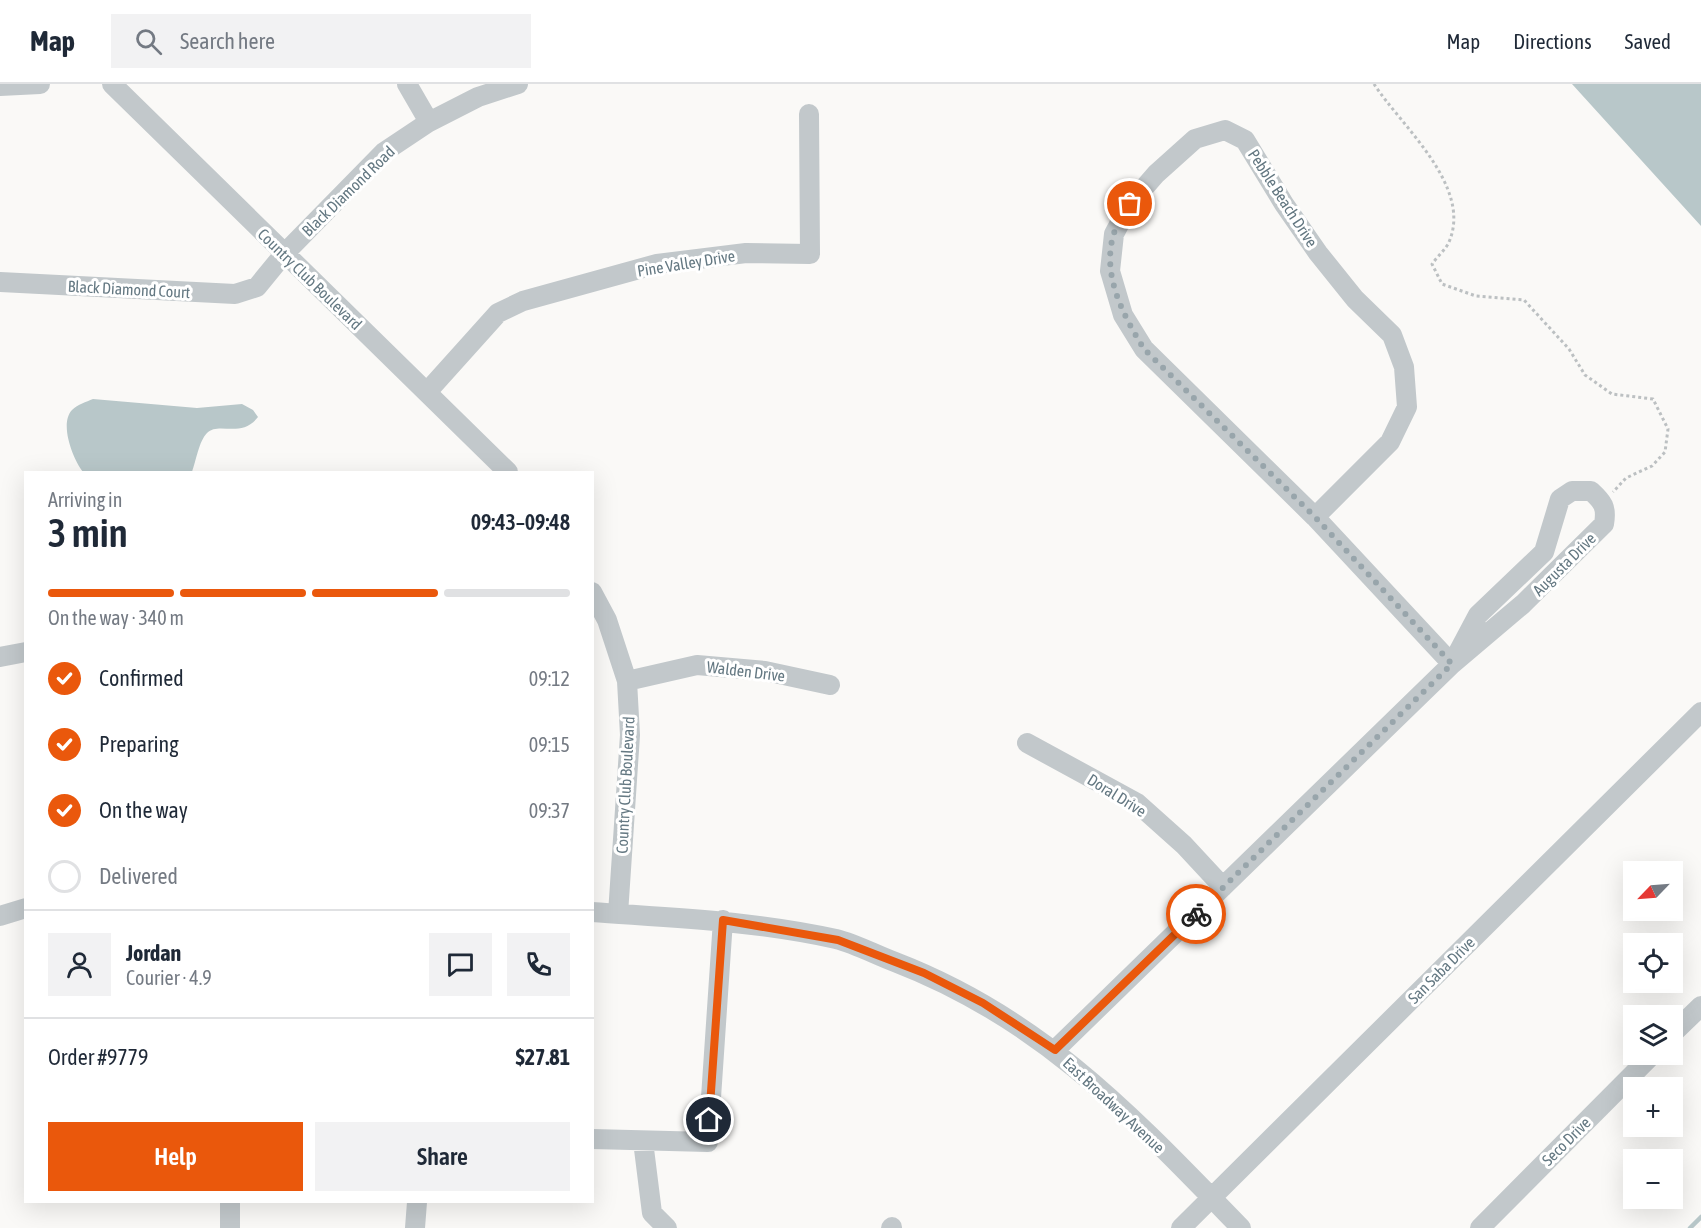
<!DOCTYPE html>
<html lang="en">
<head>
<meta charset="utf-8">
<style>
  :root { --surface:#fff; --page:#f2f2f3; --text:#1f2937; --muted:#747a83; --line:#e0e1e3; --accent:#ea580c }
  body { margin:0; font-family:"Asap Condensed",sans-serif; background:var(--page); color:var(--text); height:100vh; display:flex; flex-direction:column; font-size:22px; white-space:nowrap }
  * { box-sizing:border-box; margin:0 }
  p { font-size:20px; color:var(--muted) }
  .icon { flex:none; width:33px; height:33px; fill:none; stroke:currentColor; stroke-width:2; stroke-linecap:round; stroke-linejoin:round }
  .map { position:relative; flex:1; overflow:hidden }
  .side { position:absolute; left:24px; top:387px; width:570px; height:732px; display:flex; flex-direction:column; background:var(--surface); border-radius:0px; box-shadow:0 6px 24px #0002 }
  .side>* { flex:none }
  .needle { width:39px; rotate:245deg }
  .buttons { position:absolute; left:1623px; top:777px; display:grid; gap:12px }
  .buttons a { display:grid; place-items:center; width:60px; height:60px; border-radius:0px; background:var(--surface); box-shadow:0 6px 24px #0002; font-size:30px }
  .pin { position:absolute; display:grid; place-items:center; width:51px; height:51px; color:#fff; margin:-26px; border:3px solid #fff; border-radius:50%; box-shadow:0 2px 6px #0007 }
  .courier { position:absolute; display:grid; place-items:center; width:60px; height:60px; margin:-30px; border:4px solid #ea580c; border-radius:50%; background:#fff; color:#222; box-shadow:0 2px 8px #0007 }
  .overview em { font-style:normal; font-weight:600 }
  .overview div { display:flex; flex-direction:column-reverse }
  .overview { display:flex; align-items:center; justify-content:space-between; height:102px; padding:0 24px }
  h1 { font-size:39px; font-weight:600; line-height:45px }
  .bar { display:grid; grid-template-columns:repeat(4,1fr); gap:9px 6px; align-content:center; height:72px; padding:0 24px }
  .bar i { height:8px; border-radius:4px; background:var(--line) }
  .bar .current { background:var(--accent) }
  .bar p { grid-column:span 4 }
  .line { display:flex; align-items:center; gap:15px; padding:0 24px; border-top:2px solid var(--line) }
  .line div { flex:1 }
  .round { display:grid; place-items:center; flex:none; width:63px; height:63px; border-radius:0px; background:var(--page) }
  ol { padding:0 24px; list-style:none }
  li { display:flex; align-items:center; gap:18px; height:66px }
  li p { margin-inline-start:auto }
  li .icon { padding:6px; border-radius:50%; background:var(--accent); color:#fff; stroke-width:4 }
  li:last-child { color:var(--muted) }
  li i { width:33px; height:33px; border:3px solid var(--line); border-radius:50% }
  .primary-button { display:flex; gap:12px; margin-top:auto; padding:12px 24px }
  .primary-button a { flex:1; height:69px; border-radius:0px; background:var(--accent); color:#fff; font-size:24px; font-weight:600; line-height:69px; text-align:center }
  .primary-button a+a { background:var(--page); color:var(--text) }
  header { display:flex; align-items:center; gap:36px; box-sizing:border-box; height:84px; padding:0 30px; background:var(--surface); border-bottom:2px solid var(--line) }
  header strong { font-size:28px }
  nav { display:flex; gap:33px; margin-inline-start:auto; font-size:21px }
  .search { width:420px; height:54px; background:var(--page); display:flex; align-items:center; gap:15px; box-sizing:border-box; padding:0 21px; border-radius:0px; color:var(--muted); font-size:22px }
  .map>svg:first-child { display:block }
</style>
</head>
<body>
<header>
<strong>Map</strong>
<div class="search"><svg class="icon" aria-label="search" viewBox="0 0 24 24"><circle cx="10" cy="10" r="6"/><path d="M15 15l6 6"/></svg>Search here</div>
<nav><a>Map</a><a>Directions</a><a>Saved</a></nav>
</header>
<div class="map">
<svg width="1701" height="1144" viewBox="0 0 1701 1144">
  <rect width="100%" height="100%" fill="#faf9f7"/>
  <path fill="#b8c7c9" d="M 1572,0 L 1701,0 L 1701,142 Z
    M 93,315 L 197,324 L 242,320 L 253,326 L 258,333 C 241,355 219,337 207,349 C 199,357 196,377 192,388 L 83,388 C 73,375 59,340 72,326 C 78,320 86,318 93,315 Z"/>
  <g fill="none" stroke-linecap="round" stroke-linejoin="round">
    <path stroke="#b8c7c9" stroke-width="4.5" d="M 1690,1144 L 1701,1133"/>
    <path stroke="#bcc0c2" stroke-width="3" stroke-dasharray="3 3" stroke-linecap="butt" d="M 1374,0 C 1401,42 1473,102 1449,158 C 1446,165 1437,173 1432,180 L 1442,200 L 1476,212 L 1524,216 L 1569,265 L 1585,291 L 1612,310 L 1653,315 L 1668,345 L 1665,368 L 1652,382 L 1626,394 L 1613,408"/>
    <path stroke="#c2c8cb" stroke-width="20" d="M 112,0 L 508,388
      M 407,0 L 429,38
      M 0,2 L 40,0
      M 1225,46 L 1245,56 L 1284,120 L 1318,169 L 1355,215 L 1392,251 L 1404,283 L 1407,323 L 1390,358 L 1315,433 L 1144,265 L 1123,231 L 1110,187 L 1114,150 L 1130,120 L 1156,90 L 1195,55 Z
      M 0,198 L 235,210 L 257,203 L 284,170 L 384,68 L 429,38 L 478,13 L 518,0
      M 427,308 L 498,229 L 523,217 L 657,180 L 746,169 L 810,170 L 809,30
      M 1315,433 L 1452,580
      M 592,508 L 607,536 L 627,597 L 630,651 L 618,830
      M 0,573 L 26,568
      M 627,597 L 697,581 L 765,587 L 830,601
      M 1027,659 L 1137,719 L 1184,761 L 1223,803
      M 592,828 C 674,834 755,837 836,855 C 856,860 876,871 895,878 C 1043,935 1133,1033 1241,1144
      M 0,832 L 26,824
      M 1672,950 L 1701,922
      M 1055,966 L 1452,580 L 1523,520 L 1604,440 C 1607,423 1603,418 1591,407 L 1572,407 L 1560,415 L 1544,468 L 1478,531 L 1452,580
      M 592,1055 L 708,1058 L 723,836
      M 643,1057 L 652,1129 L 667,1144
      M 230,1144 L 230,1118
      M 415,1144 L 417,1118
      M 891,1144 L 892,1143
      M 1181,1144 L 1701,628
      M 1480,1144 L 1653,970"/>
  </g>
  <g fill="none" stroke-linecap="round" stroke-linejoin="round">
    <path stroke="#98a5ab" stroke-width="6" stroke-dasharray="0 10.8" d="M 1130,120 C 1125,129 1118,139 1114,149 C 1101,190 1123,231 1144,265 L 1315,433 L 1452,580 L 1196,830"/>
    <path stroke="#ea580c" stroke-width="8" d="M 709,1036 L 723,836 L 838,856 L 924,889 L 983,919 L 1055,966 L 1196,830"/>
  </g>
  <g text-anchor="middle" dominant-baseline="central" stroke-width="6" stroke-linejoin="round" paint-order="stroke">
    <g font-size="16" fill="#647882" stroke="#fff">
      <text transform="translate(348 107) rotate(-44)">Black Diamond Road</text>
      <text transform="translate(1283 114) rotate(57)">Pebble Beach Drive</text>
      <text transform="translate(686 179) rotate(-9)">Pine Valley Drive</text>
      <text transform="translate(310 195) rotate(44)">Country Club Boulevard</text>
      <text transform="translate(129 205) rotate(3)">Black Diamond Court</text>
      <text transform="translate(1564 480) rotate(-45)">Augusta Drive</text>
      <text transform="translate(746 587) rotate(7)">Walden Drive</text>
      <text transform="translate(625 701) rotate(-87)">Country Club Boulevard</text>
      <text transform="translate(1117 711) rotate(32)">Doral Drive</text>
      <text transform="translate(1441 886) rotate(-45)">San Saba Drive</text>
      <text transform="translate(1114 1021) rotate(43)">East Broadway Avenue</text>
      <text transform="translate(1566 1057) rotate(-45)">Seco Drive</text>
    </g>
  </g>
</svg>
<div class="buttons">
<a><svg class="needle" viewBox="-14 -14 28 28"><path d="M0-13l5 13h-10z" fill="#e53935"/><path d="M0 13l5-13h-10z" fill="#747a83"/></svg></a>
<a><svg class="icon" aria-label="locate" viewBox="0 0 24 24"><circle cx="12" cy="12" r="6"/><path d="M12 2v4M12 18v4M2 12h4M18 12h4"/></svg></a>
<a><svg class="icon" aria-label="layers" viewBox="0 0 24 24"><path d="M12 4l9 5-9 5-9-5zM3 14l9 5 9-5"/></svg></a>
<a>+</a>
<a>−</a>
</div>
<div class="pin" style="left:1130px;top:120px;background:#ea580c"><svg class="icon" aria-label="bag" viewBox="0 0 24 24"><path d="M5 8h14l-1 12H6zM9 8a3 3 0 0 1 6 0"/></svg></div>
<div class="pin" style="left:709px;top:1036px;background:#1f2937"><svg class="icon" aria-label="home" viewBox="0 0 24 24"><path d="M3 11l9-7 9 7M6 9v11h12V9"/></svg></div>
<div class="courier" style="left:1196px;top:830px"><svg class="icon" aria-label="bike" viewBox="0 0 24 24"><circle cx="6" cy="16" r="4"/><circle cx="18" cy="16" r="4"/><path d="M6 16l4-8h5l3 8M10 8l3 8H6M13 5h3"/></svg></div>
<section class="side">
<div class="overview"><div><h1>3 min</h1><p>Arriving in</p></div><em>09:43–09:48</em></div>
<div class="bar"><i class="current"></i><i class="current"></i><i class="current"></i><i></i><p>On the way · 340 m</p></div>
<ol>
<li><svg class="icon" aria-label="check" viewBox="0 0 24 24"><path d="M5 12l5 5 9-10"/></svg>Confirmed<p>09:12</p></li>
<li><svg class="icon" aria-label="check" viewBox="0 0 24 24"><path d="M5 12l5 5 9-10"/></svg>Preparing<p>09:15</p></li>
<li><svg class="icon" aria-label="check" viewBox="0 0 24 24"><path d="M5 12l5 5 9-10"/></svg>On the way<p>09:37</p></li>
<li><i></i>Delivered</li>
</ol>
<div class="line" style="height:108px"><a class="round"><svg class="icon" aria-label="person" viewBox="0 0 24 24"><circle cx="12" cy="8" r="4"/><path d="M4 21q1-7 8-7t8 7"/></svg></a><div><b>Jordan</b><p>Courier · 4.9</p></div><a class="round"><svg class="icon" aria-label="chat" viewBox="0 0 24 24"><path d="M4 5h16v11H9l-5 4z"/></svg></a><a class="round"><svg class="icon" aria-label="phone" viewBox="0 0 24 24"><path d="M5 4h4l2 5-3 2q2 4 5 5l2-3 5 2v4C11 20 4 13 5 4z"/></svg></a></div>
<div class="line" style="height:78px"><div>Order #9779</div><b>$27.81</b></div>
<div class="primary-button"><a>Help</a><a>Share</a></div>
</section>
</div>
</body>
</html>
